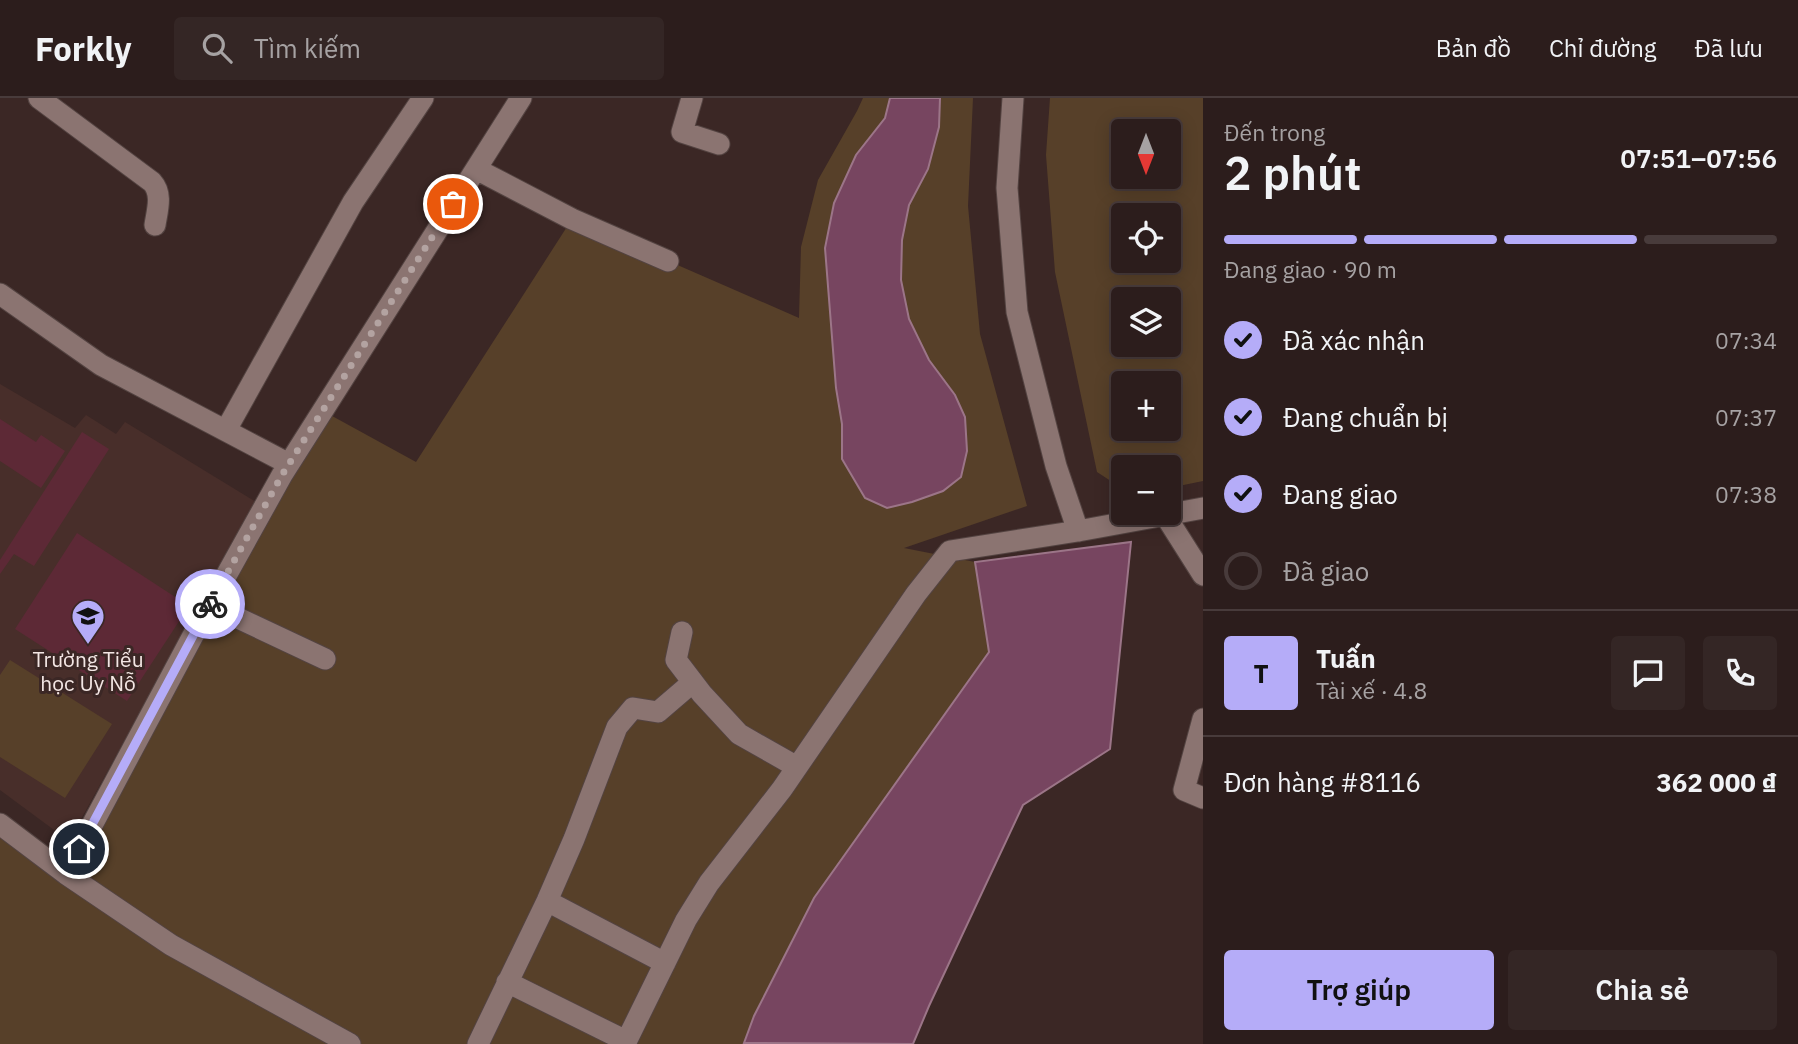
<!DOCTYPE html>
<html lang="vi">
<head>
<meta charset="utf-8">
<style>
  :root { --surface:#2c1d1c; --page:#342625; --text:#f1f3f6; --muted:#a6a2a3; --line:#483b3b; --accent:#b5acf8 }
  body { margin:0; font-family:"IBM Plex Sans",sans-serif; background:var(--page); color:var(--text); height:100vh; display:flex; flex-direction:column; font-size:26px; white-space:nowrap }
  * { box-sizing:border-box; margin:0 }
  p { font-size:23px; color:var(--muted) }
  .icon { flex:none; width:38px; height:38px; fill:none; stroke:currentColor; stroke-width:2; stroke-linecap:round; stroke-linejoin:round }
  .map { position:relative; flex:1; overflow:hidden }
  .sheet { display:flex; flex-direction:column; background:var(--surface); width:595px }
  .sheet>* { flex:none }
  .needle { width:46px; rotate:180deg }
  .controls { position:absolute; left:1111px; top:21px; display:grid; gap:14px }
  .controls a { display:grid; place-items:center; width:70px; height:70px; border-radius:7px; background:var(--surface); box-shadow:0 4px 18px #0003,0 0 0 2px var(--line); font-size:35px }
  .pin { position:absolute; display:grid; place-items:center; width:60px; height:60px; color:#fff; margin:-30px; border:4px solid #fff; border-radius:50%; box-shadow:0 2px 7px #0007 }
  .courier { position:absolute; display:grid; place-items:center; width:70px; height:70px; margin:-35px; border:5px solid #b5acf8; border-radius:50%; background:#fff; color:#222; box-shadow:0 2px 9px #0007 }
  .overview em { font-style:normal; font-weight:600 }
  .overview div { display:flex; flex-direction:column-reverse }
  .overview { display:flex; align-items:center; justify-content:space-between; height:119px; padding:0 21px }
  h1 { font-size:46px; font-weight:600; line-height:52px }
  .bar { display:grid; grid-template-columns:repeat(4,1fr); gap:10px 7px; align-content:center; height:84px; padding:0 21px }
  .bar i { height:9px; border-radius:5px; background:var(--line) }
  .bar .active { background:var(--accent) }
  .bar p { grid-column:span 4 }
  .line { display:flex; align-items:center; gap:18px; padding:0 21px; border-top:2px solid var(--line) }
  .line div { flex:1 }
  .round { display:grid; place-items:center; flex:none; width:74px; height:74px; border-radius:7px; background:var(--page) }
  ol { padding:0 21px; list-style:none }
  li { display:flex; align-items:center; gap:21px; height:77px }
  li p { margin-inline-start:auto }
  li .icon { padding:7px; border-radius:50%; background:var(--accent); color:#111; stroke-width:4 }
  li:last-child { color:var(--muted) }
  li i { width:38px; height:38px; border:4px solid var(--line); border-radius:50% }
  .cta { display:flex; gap:14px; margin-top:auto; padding:14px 21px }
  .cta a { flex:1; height:80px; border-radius:7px; background:var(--accent); color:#111; font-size:28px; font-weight:600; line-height:80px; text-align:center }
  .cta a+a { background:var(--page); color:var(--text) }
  header { display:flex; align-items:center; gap:42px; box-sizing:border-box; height:98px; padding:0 35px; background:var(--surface); border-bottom:2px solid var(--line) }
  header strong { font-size:33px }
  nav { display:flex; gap:38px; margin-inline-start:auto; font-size:24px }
  .search { width:490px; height:63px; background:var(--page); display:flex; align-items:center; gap:18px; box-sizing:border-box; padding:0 24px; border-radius:7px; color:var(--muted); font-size:26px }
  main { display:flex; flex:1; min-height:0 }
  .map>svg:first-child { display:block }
</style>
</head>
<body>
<header>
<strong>Forkly</strong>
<div class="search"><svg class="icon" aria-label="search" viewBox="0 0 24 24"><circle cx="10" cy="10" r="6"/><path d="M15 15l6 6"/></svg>Tìm kiếm</div>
<nav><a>Bản đồ</a><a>Chỉ đường</a><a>Đã lưu</a></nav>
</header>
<main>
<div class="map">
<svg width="1203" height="946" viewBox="0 0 1203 946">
  <rect width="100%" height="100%" fill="#3b2725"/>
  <path fill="#482e2a" d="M 0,286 L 75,330 L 86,317 L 116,336 L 125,324 L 256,404 L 69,743 L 0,692 Z"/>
  <path fill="#574029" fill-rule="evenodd" d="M 863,0 L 973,0 L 968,108 L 980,236 L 1027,408 L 904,450 L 975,464 L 989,553 L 814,800 L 754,918 L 743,946 L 0,946 L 0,730 L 65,776 L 323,313 L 416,364 L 572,121 L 799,220 L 801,149 L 818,82 L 857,13 Z
    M 1050,0 L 1203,0 L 1203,383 L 1169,390 L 1169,369 L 1124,369 L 1123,391 L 1097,374 L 1055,174 L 1046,57 ZM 1124,33 L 1169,33 L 1169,79 L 1124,79 ZM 1124,117 L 1169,117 L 1169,163 L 1124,163 ZM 1169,201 L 1169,247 L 1124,247 L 1124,201 ZM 1124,285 L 1169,285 L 1169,331 L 1124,331 Z
    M 10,562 L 112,626 L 65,700 L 0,659 L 0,577 Z"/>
  <path fill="#774560" stroke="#9c7588" stroke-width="2" d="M 890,0 L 940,0 L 939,29 L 928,71 L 909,107 L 902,142 L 901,182 L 909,221 L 929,262 L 955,297 L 965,319 L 967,353 L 961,379 L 943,393 L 912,404 L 887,410 L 865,400 L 842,361 L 842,326 L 836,290 L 825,150 L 834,105 L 856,57 L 885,20 Z
    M 1131,444 L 1110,651 L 1023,707 L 929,908 L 913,946 L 744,945 L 754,918 L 814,800 L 989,554 L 975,464 Z"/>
  <path fill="#5d2936" d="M 0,321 L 36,344 L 41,337 L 65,353 L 41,390 L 0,363 Z
    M 82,334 L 109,351 L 34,468 L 14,456 L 0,476 L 0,462 Z
    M 77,435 L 189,508 L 127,603 L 15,531 Z"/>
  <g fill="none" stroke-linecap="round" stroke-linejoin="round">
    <defs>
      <path id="minor" d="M 39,0 L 152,84 C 163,96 157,113 155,127
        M 692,0 L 682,34 L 719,46
        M 1013,0 L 1007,90 L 1017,214 L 1056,368 L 1078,433
        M 476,71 L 572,121 L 668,163
        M 0,196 L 101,267 L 289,366
        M 226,332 L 353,104 L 423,0
        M 1165,417 L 1203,477
        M 211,504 L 238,520 L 325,561
        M 682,534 L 676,562 L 702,596 L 739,636 L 797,669
        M 1203,621 L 1184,692 L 1203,700
        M 0,726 L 66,776 L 171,847 L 350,946
        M 66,776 L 197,530 L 282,377 L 521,0
        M 547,803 L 665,865
        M 507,884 L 626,943
        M 478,946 L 547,803 L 574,741 L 617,629 L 633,610 L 658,614 L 693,584
        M 625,946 L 686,822 L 709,785 L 782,691 L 916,496 L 950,453 L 1078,433 L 1203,410"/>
    </defs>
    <use href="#minor" stroke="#534341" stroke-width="23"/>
    <use href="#minor" stroke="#8b7471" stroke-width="21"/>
  </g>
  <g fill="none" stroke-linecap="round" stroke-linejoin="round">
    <path stroke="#b3a3a1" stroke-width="7" stroke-dasharray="0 12.6" d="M 210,506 L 282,377 L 453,106"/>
    <path stroke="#b5acf8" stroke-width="9" d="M 79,751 L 210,506"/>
  </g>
  <defs>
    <symbol id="school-pin" viewBox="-11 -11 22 30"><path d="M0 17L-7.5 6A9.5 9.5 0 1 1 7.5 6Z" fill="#b5acf8" stroke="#3b2725"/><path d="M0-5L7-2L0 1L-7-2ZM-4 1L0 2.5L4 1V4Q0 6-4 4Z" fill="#111"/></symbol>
  </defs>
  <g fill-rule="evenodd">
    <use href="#school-pin" x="69" y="499" width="38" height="52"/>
  </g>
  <g text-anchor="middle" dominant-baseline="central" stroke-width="6" stroke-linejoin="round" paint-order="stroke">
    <g font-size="21" fill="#f3e6e4" stroke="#3b2725">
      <text x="88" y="561">Trường Tiểu<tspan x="88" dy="24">học Uy Nỗ</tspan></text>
    </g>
  </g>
</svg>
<div class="controls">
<a><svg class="needle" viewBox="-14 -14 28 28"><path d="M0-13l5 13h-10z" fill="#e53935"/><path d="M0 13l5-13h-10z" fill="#a6a2a3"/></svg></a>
<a><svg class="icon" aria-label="locate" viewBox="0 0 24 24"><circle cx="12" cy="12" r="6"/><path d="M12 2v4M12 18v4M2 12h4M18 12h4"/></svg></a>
<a><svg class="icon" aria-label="layers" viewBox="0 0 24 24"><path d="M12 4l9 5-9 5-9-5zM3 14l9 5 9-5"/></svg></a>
<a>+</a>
<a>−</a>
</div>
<div class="pin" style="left:453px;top:106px;background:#ea580c"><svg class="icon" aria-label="bag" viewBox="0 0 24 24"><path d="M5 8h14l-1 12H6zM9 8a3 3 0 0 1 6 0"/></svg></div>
<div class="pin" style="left:79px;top:751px;background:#1f2937"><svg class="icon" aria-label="home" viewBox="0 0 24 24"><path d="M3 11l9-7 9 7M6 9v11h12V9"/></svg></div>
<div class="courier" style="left:210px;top:506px"><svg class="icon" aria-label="bike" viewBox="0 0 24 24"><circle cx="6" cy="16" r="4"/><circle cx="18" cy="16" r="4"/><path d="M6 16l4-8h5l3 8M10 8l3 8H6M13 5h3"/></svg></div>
</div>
<section class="sheet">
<div class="overview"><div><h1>2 phút</h1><p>Đến trong</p></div><em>07:51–07:56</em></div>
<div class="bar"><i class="active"></i><i class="active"></i><i class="active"></i><i></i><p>Đang giao · 90 m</p></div>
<ol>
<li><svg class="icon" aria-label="check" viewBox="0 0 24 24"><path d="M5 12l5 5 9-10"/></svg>Đã xác nhận<p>07:34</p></li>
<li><svg class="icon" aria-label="check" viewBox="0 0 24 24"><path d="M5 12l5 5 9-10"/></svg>Đang chuẩn bị<p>07:37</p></li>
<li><svg class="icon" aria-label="check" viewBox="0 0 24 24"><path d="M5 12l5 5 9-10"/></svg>Đang giao<p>07:38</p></li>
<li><i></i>Đã giao</li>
</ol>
<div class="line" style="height:126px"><b class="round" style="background:var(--accent);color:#111">T</b><div><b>Tuấn</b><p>Tài xế · 4.8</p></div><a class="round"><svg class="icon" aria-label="chat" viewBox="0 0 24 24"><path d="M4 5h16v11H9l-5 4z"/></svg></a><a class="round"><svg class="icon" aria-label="phone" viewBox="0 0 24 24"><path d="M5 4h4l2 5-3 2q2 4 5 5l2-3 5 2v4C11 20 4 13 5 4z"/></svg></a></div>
<div class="line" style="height:91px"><div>Đơn hàng #8116</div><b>362 000 ₫</b></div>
<div class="cta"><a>Trợ giúp</a><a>Chia sẻ</a></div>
</section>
</main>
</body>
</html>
